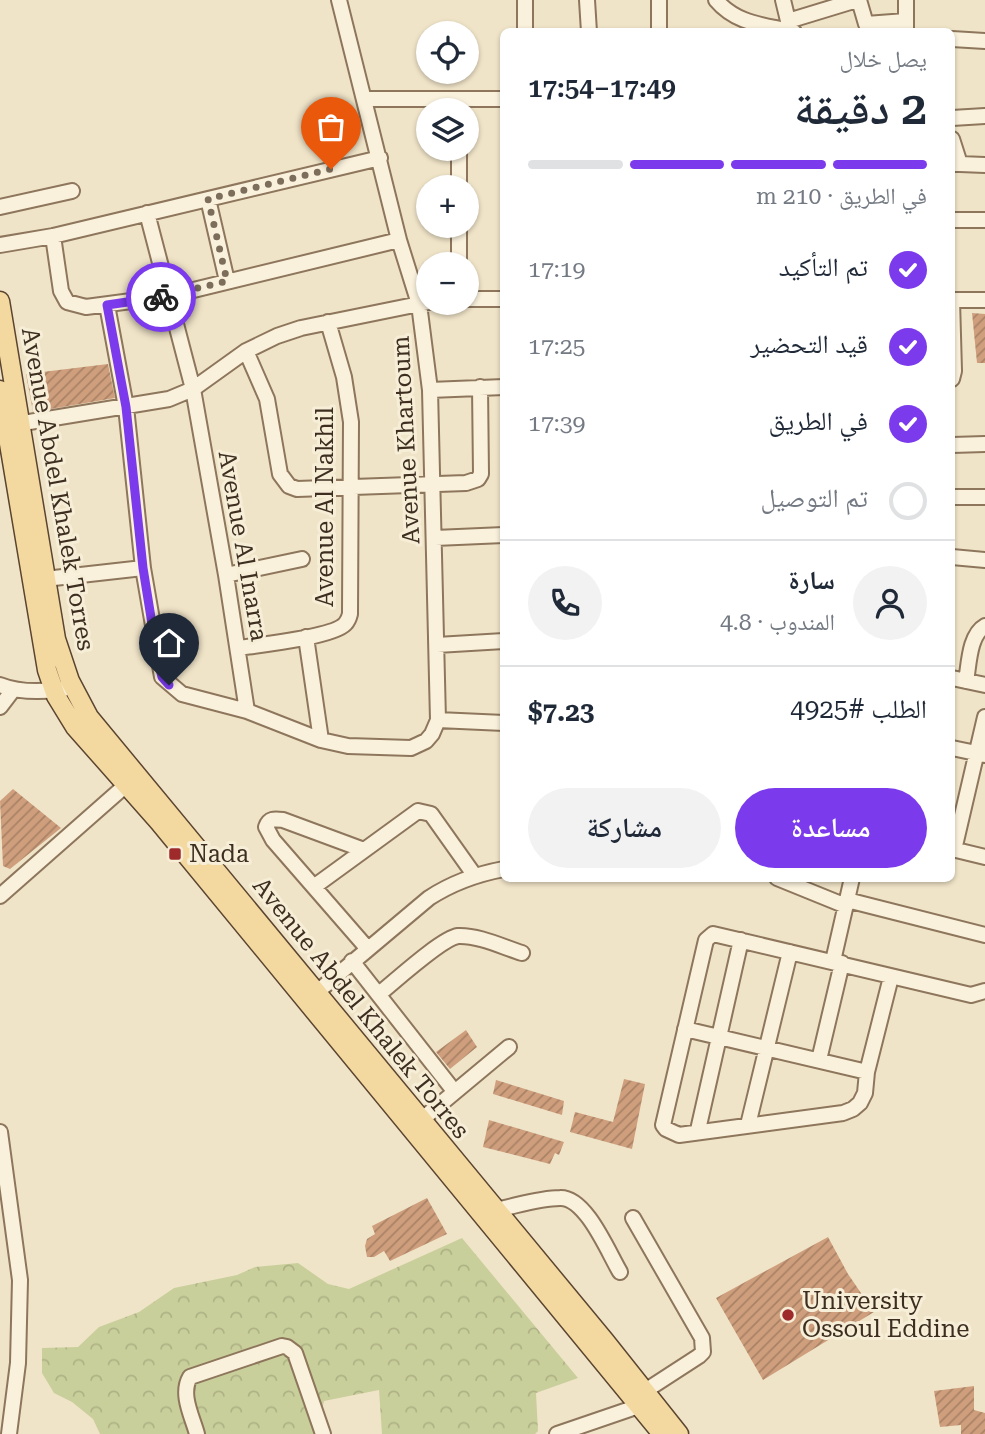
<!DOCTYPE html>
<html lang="ar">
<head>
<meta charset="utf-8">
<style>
  :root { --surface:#fff; --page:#f2f2f3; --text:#1f2937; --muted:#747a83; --line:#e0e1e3; --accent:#7c3aed }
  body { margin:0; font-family:"Roboto Serif","Noto Naskh Arabic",serif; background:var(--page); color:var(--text); direction:rtl; height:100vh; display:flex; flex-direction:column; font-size:26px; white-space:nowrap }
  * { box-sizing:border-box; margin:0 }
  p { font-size:23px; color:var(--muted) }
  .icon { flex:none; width:38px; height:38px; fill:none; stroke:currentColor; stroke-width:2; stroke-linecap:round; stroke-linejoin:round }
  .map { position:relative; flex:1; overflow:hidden; direction:ltr }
  .drawer { position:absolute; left:500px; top:28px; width:455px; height:854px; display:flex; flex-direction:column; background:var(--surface); border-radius:10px; box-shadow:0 2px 5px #0004; direction:rtl }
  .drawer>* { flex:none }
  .fabs { position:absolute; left:416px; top:21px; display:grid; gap:14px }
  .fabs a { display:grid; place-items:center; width:63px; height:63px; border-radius:50%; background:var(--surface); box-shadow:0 2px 5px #0004; font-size:35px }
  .pin { position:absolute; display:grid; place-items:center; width:60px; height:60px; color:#fff; margin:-72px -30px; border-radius:50% 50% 50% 0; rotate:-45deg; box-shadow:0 0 7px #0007 }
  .pin .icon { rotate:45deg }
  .courier { position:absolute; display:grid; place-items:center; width:70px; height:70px; margin:-35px; border:5px solid #7c3aed; border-radius:50%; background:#fff; color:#222; box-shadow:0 2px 9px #0007 }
  .overview em { font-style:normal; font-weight:600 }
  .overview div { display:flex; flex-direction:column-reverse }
  .overview { display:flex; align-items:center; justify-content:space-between; height:119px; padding:0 28px }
  h1 { font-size:46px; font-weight:600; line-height:52px }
  .bar { display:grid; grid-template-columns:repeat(4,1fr); gap:10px 7px; align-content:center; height:84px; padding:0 28px }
  .bar i { height:9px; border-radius:5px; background:var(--line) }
  .bar .on { background:var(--accent) }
  .bar p { grid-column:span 4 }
  .line { display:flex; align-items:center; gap:18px; padding:0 28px; border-top:2px solid var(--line) }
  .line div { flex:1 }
  .round { display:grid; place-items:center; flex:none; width:74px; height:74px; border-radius:37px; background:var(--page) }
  ol { padding:0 28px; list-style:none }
  li { display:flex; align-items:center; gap:21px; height:77px }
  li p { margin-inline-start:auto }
  li .icon { padding:7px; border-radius:50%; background:var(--accent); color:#fff; stroke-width:4 }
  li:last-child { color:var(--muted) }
  li i { width:38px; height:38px; border:4px solid var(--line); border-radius:50% }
  .cta { display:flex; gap:14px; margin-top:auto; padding:14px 28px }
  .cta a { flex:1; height:80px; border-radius:42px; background:var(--accent); color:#fff; font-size:28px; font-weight:600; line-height:80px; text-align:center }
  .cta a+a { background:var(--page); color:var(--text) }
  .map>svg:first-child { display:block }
</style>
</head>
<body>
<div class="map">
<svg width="985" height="1434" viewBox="0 0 985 1434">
  <defs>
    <pattern id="forest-crowns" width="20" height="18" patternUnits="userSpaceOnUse" patternTransform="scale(1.75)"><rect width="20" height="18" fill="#c9cf9b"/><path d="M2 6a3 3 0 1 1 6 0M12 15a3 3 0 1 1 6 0" fill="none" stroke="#aeb285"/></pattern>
    <pattern id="building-hatch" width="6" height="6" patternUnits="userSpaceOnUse" patternTransform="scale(1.75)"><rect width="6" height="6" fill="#cf9f7d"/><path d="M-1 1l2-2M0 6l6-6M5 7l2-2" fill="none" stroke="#a98266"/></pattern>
  </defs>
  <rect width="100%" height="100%" fill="#f0e4c8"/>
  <path fill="url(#forest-crowns)" d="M 462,1238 L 578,1378 L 536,1393 L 538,1431 L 535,1434 L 382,1434 L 379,1390 L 324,1401 L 316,1434 L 100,1434 L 93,1419 L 72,1402 L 54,1393 L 42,1373 L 42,1348 L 78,1347 L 99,1327 L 139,1312 L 174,1288 L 237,1275 L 255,1267 L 298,1263 L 328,1284 L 349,1289 Z"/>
  <path fill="url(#building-hatch)" d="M 972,313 L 985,314 L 985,363 L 977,363 Z
    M 108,364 L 115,398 L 33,412 L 26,374 Z
    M 13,789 L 61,828 L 10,869 L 3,866 L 0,801 Z
    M 466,1030 L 477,1047 L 450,1069 L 436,1052 Z
    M 624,1079 L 645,1084 L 632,1149 L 570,1132 L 575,1112 L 613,1122 Z
    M 496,1080 L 564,1101 L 562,1115 L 493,1094 Z
    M 489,1120 L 564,1142 L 559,1155 L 555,1153 L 550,1164 L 483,1147 Z
    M 427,1198 L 447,1234 L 390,1261 L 384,1251 L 374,1257 L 367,1257 L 365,1246 L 367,1239 L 375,1234 L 372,1226 Z
    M 828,1237 L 848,1274 L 874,1312 L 763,1380 L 716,1298 Z
    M 974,1386 L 974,1410 L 985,1413 L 985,1434 L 961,1434 L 961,1425 L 940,1427 L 934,1391 Z"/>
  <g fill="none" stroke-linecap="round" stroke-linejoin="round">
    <defs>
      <path id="minor" d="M 525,0 L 525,32
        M 587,0 L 589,32
        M 659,0 L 659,32
        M 716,0 C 737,25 766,25 794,32
        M 783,0 L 790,29
        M 859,0 L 866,24 L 906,21
        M 788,21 L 857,0
        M 906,32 L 906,0
        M 952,39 L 985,41
        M 365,99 L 504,99
        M 952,118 L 985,116
        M 952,139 L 960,164 L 952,164
        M 459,149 L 459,187
        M 960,164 L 985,165
        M 208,199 L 227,281
        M 0,207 L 72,191
        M 147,213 L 193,389 L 226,575 L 247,711
        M 952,220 L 985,220
        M 459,226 L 459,264
        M 53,236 L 61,291 L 67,302 L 86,307 L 169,296 L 399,240
        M 0,245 L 53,236 L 380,158
        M 467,299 L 504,299
        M 952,300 L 985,300
        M 107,305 L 126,407 L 143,568 L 162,677 L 182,694 L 247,711 L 321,740 L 348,746 L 411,748 L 426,741 L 432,734 L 438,720 L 430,390 L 419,304 L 399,240 L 339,0
        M 246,351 L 267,399 L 280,474 L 289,486 L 297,489 L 466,483 L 478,479 L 481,474 L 480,387
        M 952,379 L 954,371 L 952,300
        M 430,390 L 504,387
        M 11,425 L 169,399 L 193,389 L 246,351 L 277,336 L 301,328 L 429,302
        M 952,445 L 985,444
        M 952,497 L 985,497
        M 435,538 L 504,535
        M 952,557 L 985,560
        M 226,575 L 302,559
        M 45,579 L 143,568
        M 306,637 L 321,740
        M 437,645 L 504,641
        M 238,648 C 259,645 333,637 345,624 C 348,621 349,618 350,614 L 351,422 L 344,377 L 328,322
        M 952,678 L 985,685
        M 966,681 C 969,665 969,635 985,626
        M 0,685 C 20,693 43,692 64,689
        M 0,707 L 13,690
        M 438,720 L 504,723
        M 952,748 L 985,755
        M 952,849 L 985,857
        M 364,850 L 283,820 C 275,819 269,818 266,827 L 273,840 L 367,948
        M 954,850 L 985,717
        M 777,878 L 846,906
        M 315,886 L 418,811 L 431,814 L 475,876
        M 0,896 L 126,785
        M 847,900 L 985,935
        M 352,961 L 454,1091
        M 833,961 L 852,878
        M 891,977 L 867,1072 L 865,1093 L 860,1103 L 853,1109 L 843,1113 L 679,1135 L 666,1129 L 663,1125 L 706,940 L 713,934 L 971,995 L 985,991
        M 379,994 C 394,982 442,938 458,936 C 478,935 503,947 522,953
        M 310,998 L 429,898 C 452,883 477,874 504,869
        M 685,1029 L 867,1072
        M 819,1060 L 842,963
        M 748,1125 L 790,952
        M 414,1126 L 509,1047
        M 698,1130 L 741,940
        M 0,1132 L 20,1280 L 18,1363 L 9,1434
        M 495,1210 C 516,1206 539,1198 560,1198 C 586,1197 608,1252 620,1272
        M 633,1218 L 702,1338 L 703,1352 L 699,1356 L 645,1391
        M 197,1434 C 192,1416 180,1394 190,1377 L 282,1346 L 287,1347 L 295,1353 L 323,1434
        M 557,1434 L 639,1406"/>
      <path id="major" d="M 0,301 L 56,639 L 70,681 L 89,717 L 605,1341 L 679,1434
        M 0,390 L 47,670 L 56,696 L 75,727 L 159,822 L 662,1434"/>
    </defs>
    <use href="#minor" stroke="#8d765c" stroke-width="18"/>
    <use href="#major" stroke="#5b4430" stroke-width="21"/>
    <use href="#minor" stroke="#faf1dc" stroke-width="14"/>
    <use href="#major" stroke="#f3d9a0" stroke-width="18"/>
  </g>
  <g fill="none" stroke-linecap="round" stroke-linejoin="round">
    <path stroke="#7c6e5b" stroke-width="7" stroke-dasharray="0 12.6" d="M 161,297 L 227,281 L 208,199 L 331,169"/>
    <path stroke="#7c3aed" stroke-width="9" d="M 161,297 L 107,305 L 126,407 L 143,568 L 158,661 L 162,677 L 169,685"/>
  </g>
  <g fill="#9e2a2b" stroke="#f7eed8" stroke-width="2.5">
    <rect x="168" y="847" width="14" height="14" rx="3.5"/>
    <circle cx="788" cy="1315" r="7"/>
  </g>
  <g text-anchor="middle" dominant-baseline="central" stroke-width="6" stroke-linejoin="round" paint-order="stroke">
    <g font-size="24" fill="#3d2e20" stroke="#f7eed8">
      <text transform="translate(406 440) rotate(-93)">Avenue Khartoum</text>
      <text transform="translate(58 489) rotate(80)">Avenue Abdel Khalek Torres</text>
      <text transform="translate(325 507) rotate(-90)">Avenue Al Nakhil</text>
      <text transform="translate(243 546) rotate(80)">Avenue Al Inarra</text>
      <text transform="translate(361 1008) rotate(51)">Avenue Abdel Khalek Torres</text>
    </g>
    <g font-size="24" fill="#3d2e20" stroke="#f7eed8" text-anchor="start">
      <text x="189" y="854">Nada</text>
      <text x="802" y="1301">University<tspan x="802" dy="28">Ossoul Eddine</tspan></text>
    </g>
  </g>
</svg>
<div class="fabs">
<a><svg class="icon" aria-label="locate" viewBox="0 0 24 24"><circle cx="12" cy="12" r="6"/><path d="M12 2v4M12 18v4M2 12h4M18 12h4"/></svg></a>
<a><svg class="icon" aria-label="layers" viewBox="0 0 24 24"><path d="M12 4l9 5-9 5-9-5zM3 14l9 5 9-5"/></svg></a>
<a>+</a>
<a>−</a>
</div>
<div class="pin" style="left:331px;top:169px;background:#ea580c"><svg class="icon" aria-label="bag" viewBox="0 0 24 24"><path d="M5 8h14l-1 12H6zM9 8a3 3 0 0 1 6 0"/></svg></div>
<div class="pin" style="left:169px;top:685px;background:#1f2937"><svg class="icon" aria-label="home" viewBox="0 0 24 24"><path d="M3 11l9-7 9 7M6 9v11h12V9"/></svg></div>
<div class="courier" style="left:161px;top:297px"><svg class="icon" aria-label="bike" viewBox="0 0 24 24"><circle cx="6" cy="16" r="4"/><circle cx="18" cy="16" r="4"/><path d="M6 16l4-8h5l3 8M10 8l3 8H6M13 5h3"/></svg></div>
<section class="drawer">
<div class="overview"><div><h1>2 دقيقة</h1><p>يصل خلال</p></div><em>17:49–17:54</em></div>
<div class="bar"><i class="on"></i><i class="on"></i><i class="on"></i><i></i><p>في الطريق · 210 m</p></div>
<ol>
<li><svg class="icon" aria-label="check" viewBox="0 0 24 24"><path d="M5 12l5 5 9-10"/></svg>تم التأكيد<p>17:19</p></li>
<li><svg class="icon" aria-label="check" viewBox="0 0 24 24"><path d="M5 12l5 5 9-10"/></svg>قيد التحضير<p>17:25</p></li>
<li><svg class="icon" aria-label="check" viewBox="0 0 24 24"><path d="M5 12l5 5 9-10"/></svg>في الطريق<p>17:39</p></li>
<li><i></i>تم التوصيل</li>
</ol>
<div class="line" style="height:126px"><a class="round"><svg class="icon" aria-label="person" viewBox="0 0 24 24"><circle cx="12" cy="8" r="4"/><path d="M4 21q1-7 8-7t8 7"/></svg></a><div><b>سارة</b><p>المندوب · 4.8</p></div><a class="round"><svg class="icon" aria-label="phone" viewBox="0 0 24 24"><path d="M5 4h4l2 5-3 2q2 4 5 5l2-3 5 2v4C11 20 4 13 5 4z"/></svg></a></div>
<div class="line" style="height:91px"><div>الطلب #4925</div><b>$7.23</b></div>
<div class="cta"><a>مساعدة</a><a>مشاركة</a></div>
</section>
</div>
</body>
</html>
